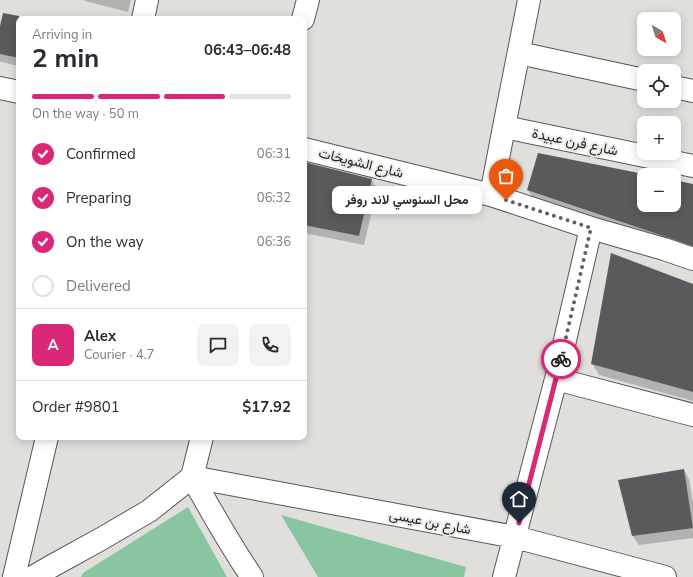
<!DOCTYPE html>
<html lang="en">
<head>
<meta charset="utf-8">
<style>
  :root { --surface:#fff; --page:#f2f2f3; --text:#2b2b33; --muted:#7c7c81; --line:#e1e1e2; --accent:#db2777 }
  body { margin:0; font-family:"Nunito Sans",Vazirmatn,sans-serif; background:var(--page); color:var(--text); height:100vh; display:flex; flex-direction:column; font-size:15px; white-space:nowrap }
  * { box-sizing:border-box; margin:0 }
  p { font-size:13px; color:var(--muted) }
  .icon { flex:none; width:22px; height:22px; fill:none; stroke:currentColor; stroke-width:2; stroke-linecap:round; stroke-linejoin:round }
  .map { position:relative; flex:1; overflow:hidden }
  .details { position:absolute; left:16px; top:16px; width:291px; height:424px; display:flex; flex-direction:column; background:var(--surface); border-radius:8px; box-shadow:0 2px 10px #0003 }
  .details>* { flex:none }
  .needle { width:26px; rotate:141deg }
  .buttons { position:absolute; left:637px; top:12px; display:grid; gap:8px }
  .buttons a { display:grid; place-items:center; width:44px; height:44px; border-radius:8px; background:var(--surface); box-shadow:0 2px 10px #0003; font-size:20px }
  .pin { position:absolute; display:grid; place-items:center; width:34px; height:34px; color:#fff; margin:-41px -17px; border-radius:50% 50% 50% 0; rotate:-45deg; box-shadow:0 0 4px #0007 }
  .pin .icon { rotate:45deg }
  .courier { position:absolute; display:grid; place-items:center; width:40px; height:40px; margin:-20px; border:3px solid #db2777; border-radius:50%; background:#fff; color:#222; box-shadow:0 1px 5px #0007 }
  .bubble { position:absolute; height:28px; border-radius:8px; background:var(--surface); box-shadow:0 2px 10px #0003; font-size:13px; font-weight:700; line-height:28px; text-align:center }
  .headline em { font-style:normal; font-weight:700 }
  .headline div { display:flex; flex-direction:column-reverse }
  .headline { display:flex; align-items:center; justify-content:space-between; height:68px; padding:0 16px }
  h1 { font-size:26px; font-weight:700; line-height:30px }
  .bar { display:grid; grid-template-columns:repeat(4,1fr); gap:6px 4px; align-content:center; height:48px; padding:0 16px }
  .bar i { height:5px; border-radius:3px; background:var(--line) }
  .bar .current { background:var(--accent) }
  .bar p { grid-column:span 4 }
  .line { display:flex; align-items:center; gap:10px; padding:0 16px; border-top:1px solid var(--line) }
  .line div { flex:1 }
  .round { display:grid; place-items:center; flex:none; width:42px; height:42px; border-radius:8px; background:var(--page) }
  ol { padding:0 16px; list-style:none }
  li { display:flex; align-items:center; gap:12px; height:44px }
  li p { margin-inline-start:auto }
  li .icon { padding:4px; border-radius:50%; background:var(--accent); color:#fff; stroke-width:4 }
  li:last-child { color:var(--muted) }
  li i { width:22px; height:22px; border:2px solid var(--line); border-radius:50% }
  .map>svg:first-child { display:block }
</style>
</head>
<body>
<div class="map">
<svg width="693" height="577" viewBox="0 0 693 577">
  <rect width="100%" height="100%" fill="#e1dfdc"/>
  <path fill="#8ac5a1" d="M 188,507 L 227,577 L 81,577 L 83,573 Z
    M 281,515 L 466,567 L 464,577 L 318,577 Z"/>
  <path fill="#0003" d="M 84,0 L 131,0 L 128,12 L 85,1 Z
    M 4,14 L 28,19 L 19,19 L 19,66 L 1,62 L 0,61 L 0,31 Z
    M 304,163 L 371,179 L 377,189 L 364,245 L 304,233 Z
    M 644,175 L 644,205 L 674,205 L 674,181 L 693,185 L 693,255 L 535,202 L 528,190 Z
    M 693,285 L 693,401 L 599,375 L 592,363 Z
    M 684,470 L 689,479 L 693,503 L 693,538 L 639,545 L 633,536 Z"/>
  <path fill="#5c595c" d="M 3,13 L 19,16 L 19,58 L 0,54 L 0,26 Z
    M 538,153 L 649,175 L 644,175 L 644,205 L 674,205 L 674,180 L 693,184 L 693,246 L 527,190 Z
    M 304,162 L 372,179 L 359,236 L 304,225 Z
    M 611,253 L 693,284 L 693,392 L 591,364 Z
    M 684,469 L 693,528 L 632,536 L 618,480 Z"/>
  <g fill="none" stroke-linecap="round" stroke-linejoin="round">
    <defs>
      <path id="minor" d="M 143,19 L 147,0
        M 303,19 L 308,0
        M 519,53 L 644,80
        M 674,87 L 693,91
        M 0,88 L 19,92
        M 504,127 L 693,166
        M 304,149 L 491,195 L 591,228 L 664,249 L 693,259
        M 491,195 L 504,127 L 529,0
        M 556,379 L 693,415
        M 202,437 L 192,477 C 211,511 230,545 252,577
        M 192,477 L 515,537 L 665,577
        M 14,577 L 47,437
        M 33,577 L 52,566 L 101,539 L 149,511 L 192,477
        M 504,577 L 556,379 L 591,228"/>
    </defs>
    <use href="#minor" stroke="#595754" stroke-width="24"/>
    <use href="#minor" stroke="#fff" stroke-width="22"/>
  </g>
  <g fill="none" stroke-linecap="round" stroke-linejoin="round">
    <path stroke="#646260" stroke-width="4" stroke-dasharray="0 7.2" d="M 506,200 L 591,228 L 561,359"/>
    <path stroke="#db2777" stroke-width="5" d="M 519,523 L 561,359"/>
  </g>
  <g text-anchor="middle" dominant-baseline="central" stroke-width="4" stroke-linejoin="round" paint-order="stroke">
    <g font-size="14" fill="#201f1e" stroke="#eeece9">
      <text transform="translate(575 142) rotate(12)">شارع فرن عبيدة</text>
      <text transform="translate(361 163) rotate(14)">شارع الشويخات</text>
      <text transform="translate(430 522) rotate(11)">شارع بن عيسى</text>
    </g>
  </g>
</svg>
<div class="buttons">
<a><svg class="needle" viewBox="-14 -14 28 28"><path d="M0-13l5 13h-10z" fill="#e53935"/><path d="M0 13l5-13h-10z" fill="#7c7c81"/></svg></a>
<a><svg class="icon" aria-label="locate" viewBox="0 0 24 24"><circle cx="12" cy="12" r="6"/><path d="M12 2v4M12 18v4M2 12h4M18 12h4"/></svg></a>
<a>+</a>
<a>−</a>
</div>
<div class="pin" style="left:506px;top:200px;background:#ea580c"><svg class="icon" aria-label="bag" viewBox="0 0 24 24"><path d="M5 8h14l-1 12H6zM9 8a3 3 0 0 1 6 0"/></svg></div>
<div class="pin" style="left:519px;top:523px;background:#1f2937"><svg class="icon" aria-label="home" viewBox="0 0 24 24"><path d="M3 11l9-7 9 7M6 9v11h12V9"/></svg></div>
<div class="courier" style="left:561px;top:359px"><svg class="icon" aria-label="bike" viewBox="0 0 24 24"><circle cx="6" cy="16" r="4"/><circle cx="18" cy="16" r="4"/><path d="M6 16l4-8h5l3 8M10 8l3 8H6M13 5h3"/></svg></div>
<div class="bubble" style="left:332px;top:186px;width:150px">محل السنوسي لاند روفر</div>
<section class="details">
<div class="headline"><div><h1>2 min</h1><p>Arriving in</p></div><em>06:43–06:48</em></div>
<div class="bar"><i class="current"></i><i class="current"></i><i class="current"></i><i></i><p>On the way · 50 m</p></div>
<ol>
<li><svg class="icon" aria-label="check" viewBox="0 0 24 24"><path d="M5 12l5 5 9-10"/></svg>Confirmed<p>06:31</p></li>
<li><svg class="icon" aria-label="check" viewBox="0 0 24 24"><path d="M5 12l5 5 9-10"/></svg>Preparing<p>06:32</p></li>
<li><svg class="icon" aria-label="check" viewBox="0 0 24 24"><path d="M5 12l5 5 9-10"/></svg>On the way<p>06:36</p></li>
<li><i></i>Delivered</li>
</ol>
<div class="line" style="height:72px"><b class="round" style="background:var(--accent);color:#fff">A</b><div><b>Alex</b><p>Courier · 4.7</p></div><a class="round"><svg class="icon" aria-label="chat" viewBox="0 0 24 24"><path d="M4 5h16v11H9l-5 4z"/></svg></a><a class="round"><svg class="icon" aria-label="phone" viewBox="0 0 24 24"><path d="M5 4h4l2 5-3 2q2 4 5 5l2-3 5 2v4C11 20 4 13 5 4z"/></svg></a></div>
<div class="line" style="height:52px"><div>Order #9801</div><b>$17.92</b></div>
</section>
</div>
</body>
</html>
